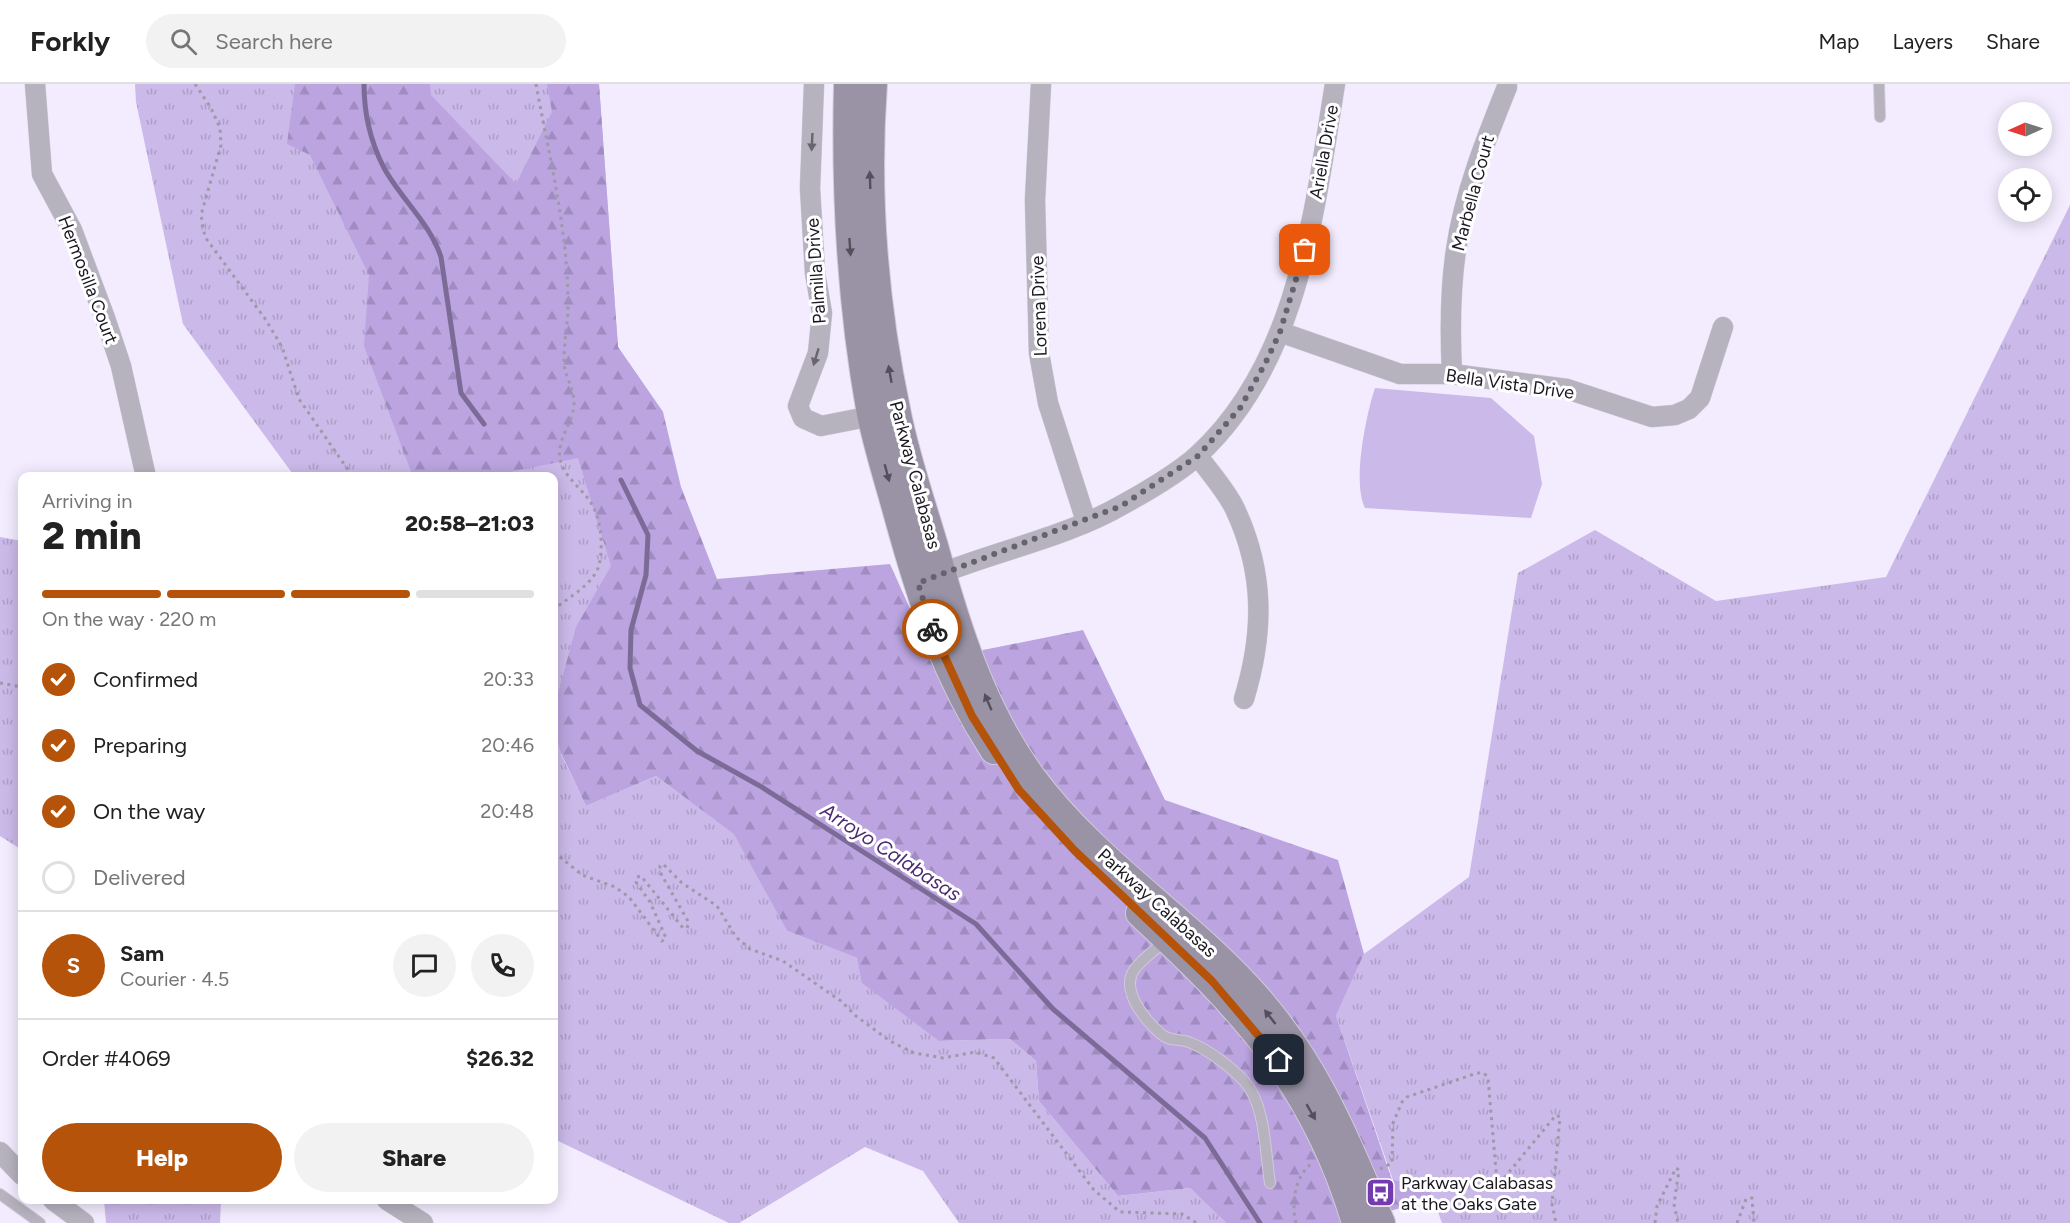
<!DOCTYPE html>
<html lang="en">
<head>
<meta charset="utf-8">
<style>
  :root { --surface:#fff; --page:#f2f2f2; --text:#222; --muted:#767676; --line:#e0e0e0; --accent:#b45309 }
  body { margin:0; font-family:Figtree,sans-serif; background:var(--page); color:var(--text); height:100vh; display:flex; flex-direction:column; font-size:22px; white-space:nowrap }
  * { box-sizing:border-box; margin:0 }
  p { font-size:20px; color:var(--muted) }
  .icon { flex:none; width:33px; height:33px; fill:none; stroke:currentColor; stroke-width:2; stroke-linecap:round; stroke-linejoin:round }
  .map { position:relative; flex:1; overflow:hidden }
  .side { position:absolute; left:18px; top:388px; width:540px; height:732px; display:flex; flex-direction:column; background:var(--surface); border-radius:12px; box-shadow:0 3px 15px #0003 }
  .side>* { flex:none }
  .needle { width:39px; rotate:267deg }
  .tools { position:absolute; left:1998px; top:18px; display:grid; gap:12px }
  .tools a { display:grid; place-items:center; width:54px; height:54px; border-radius:50%; background:var(--surface); box-shadow:0 3px 15px #0003; font-size:30px }
  .pin { position:absolute; display:grid; place-items:center; width:51px; height:51px; color:#fff; margin:-26px; border-radius:12px; box-shadow:0 3px 9px #0006 }
  .courier { position:absolute; display:grid; place-items:center; width:60px; height:60px; margin:-30px; border:4px solid #b45309; border-radius:50%; background:#fff; color:#222; box-shadow:0 2px 8px #0007 }
  .head em { font-style:normal; font-weight:800 }
  .head div { display:flex; flex-direction:column-reverse }
  .head { display:flex; align-items:center; justify-content:space-between; height:102px; padding:0 24px }
  h1 { font-size:39px; font-weight:800; line-height:45px }
  .bar { display:grid; grid-template-columns:repeat(4,1fr); gap:9px 6px; align-content:center; height:72px; padding:0 24px }
  .bar i { height:8px; border-radius:4px; background:var(--line) }
  .bar .selected { background:var(--accent) }
  .bar p { grid-column:span 4 }
  .line { display:flex; align-items:center; gap:15px; padding:0 24px; border-top:2px solid var(--line) }
  .line div { flex:1 }
  .round { display:grid; place-items:center; flex:none; width:63px; height:63px; border-radius:32px; background:var(--page) }
  ol { padding:0 24px; list-style:none }
  li { display:flex; align-items:center; gap:18px; height:66px }
  li p { margin-inline-start:auto }
  li .icon { padding:6px; border-radius:50%; background:var(--accent); color:#fff; stroke-width:4 }
  li:last-child { color:var(--muted) }
  li i { width:33px; height:33px; border:3px solid var(--line); border-radius:50% }
  .cta { display:flex; gap:12px; margin-top:auto; padding:12px 24px }
  .cta a { flex:1; height:69px; border-radius:36px; background:var(--accent); color:#fff; font-size:24px; font-weight:800; line-height:69px; text-align:center }
  .cta a+a { background:var(--page); color:var(--text) }
  header { display:flex; align-items:center; gap:36px; box-sizing:border-box; height:84px; padding:0 30px; background:var(--surface); border-bottom:2px solid var(--line) }
  header strong { font-size:28px }
  nav { display:flex; gap:33px; margin-inline-start:auto; font-size:21px }
  .search { width:420px; height:54px; background:var(--page); display:flex; align-items:center; gap:15px; box-sizing:border-box; padding:0 21px; border-radius:33px; color:var(--muted); font-size:22px }
  .map>svg:first-child { display:block }
</style>
</head>
<body>
<header>
<strong>Forkly</strong>
<div class="search"><svg class="icon" aria-label="search" viewBox="0 0 24 24"><circle cx="10" cy="10" r="6"/><path d="M15 15l6 6"/></svg>Search here</div>
<nav><a>Map</a><a>Layers</a><a>Share</a></nav>
</header>
<div class="map">
<svg width="2070" height="1139" viewBox="0 0 2070 1139">
  <defs>
    <pattern id="grass-tufts" width="24" height="20" patternUnits="userSpaceOnUse" patternTransform="scale(1.5)"><rect width="24" height="20" fill="#cbb9e9"/><path d="M3 7l-1-3M5 7V3M7 7l1-3M15 17l-1-3M17 17v-4M19 17l1-3" fill="none" stroke="#ae9ec8"/></pattern>
    <pattern id="forest-firs" width="22" height="20" patternUnits="userSpaceOnUse" patternTransform="scale(1.5)"><rect width="22" height="20" fill="#bba4e0"/><path d="M5 1l3.5 6h-7zM16 11l3.5 6h-7z" fill="#a08cc0"/></pattern>
  </defs>
  <rect width="100%" height="100%" fill="#f2ecfe"/>
  <path fill="url(#grass-tufts)" d="M 135,0 L 599,0 L 618,263 L 663,328 L 561,670 L 586,722 L 656,692 L 735,750 L 787,847 L 857,874 L 939,957 L 1010,955 L 1036,977 L 1039,1017 L 1118,1112 L 1190,1104 L 1226,1139 L 959,1139 L 923,1087 L 865,1063 L 739,1139 L 729,1139 L 554,1055 L 554,393 L 295,393 L 183,240 L 136,18 Z
    M 2070,121 L 2070,1139 L 1442,1139 L 1427,1098 L 1393,1096 L 1336,932 L 1364,870 L 1469,793 L 1518,489 L 1595,446 L 1716,517 L 1886,493 Z
    M 0,453 L 22,457 L 22,766 L 0,752 Z
    M 104,1116 L 221,1116 L 220,1139 L 106,1139 Z"/>
  <path fill="url(#forest-firs)" d="M 295,0 L 430,0 L 431,11 L 516,100 L 552,28 L 547,0 L 599,0 L 618,263 L 663,328 L 681,403 L 717,495 L 890,480 L 933,576 L 1083,546 L 1165,716 L 1338,776 L 1364,870 L 1336,932 L 1392,1096 L 1427,1098 L 1433,1115 L 1347,1139 L 1226,1139 L 1190,1104 L 1118,1112 L 1039,1017 L 1036,977 L 1010,955 L 939,957 L 862,899 L 857,874 L 787,847 L 734,750 L 656,692 L 586,722 L 561,669 L 554,645 L 554,624 L 576,543 L 611,482 L 578,374 L 487,393 L 413,393 L 364,262 L 369,191 L 310,71 L 287,60 Z"/>
  <path fill="#cbb9e9" d="M 1375,304 L 1491,314 L 1534,352 L 1542,400 L 1531,434 L 1365,424 C 1352,399 1366,331 1375,304 Z
    M 554,442 L 563,446 L 576,483 L 570,496 L 563,499 L 554,496 Z"/>
  <g fill="none" stroke-linecap="round" stroke-linejoin="round">
    <path stroke="#7c6b97" stroke-width="5" d="M 364,0 C 364,30 370,57 384,84 C 401,115 430,139 441,173 L 461,309 L 484,340
      M 621,396 L 648,451 L 646,491 L 631,546 L 630,584 L 640,621 L 697,667 L 760,702 L 976,840 L 1053,925 L 1205,1054 L 1260,1139"/>
    <defs>
      <path id="lane" d="M 1879,0 L 1880,33
        M 1168,855 C 1157,864 1142,875 1134,886 C 1120,907 1146,937 1161,950 C 1170,958 1181,954 1191,959 C 1209,966 1231,983 1244,997 C 1266,1021 1265,1068 1270,1099
        M 0,1110 L 40,1139"/>
      <path id="street" d="M 35,0 L 42,90 L 72,146 L 105,234 L 121,282 L 146,393
        M 814,0 L 810,104 L 815,189 L 822,229 L 818,269 L 798,322 L 803,334 L 821,342 L 872,332
        M 1041,0 L 1035,116 L 1039,269 L 1048,319 L 1086,437
        M 1280,248 L 1400,290 L 1452,290 L 1567,305 L 1652,333 L 1675,331 L 1689,325 L 1700,314 L 1723,243
        M 1452,290 C 1450,249 1450,206 1456,166 C 1464,110 1486,55 1507,3
        M 1198,372 C 1210,389 1226,406 1235,425 C 1265,489 1264,549 1244,615
        M 932,493 C 992,468 1067,453 1122,421 C 1144,409 1181,387 1198,371 C 1299,278 1314,128 1335,0
        M 0,1068 L 22,1091
        M 53,1116 L 84,1139
        M 387,1116 L 423,1139"/>
      <path id="secondary" d="M 848,0 C 845,113 851,219 871,330 C 878,364 889,398 898,431 C 922,518 945,590 994,666
        M 873,0 C 865,110 874,222 897,330 C 906,375 921,418 934,462 C 956,542 982,626 1032,694 C 1092,775 1179,830 1247,903 C 1314,975 1343,1050 1381,1139
        M 1140,829 C 1243,925 1315,1000 1356,1139"/>
    </defs>
    <use href="#lane" stroke="#d0cadb" stroke-width="12"/>
    <use href="#street" stroke="#d0cadb" stroke-width="21"/>
    <use href="#secondary" stroke="#d0cadb" stroke-width="30"/>
    <path stroke="#9e99a7" stroke-width="3" stroke-dasharray="3 4.5" stroke-linecap="butt" d="M 195,0 L 211,24 L 220,44 L 221,61 L 201,131 L 205,153 L 266,236 L 282,263 L 299,315 L 353,393
      M 536,0 C 549,72 568,146 568,220 C 568,239 564,257 564,275 C 563,290 574,303 574,319 C 574,338 556,356 560,375 C 563,390 577,401 586,412 C 601,429 604,460 599,481 C 594,500 568,514 554,525
      M 0,599 L 22,603
      M 554,768 L 582,791 L 615,803 L 629,813 L 662,857 L 666,854 L 650,818 L 636,798 L 637,793 L 641,792 L 683,844 L 687,844 L 689,839 L 660,788 L 660,782 L 663,780 L 682,799 L 717,822 L 736,853 L 750,865 L 783,877 L 841,917 L 856,932 L 890,957 L 914,969 L 943,974 L 975,968 L 994,974 L 1094,1106 L 1120,1128 L 1182,1130 L 1197,1139
      M 1380,1085 L 1392,1079 L 1393,1039 L 1402,1018 L 1407,1013 L 1477,989 L 1484,989 L 1488,994 L 1497,1098 L 1500,1099 L 1556,1031 L 1560,1033 L 1552,1120 L 1556,1139
      M 1296,1139 C 1291,1120 1295,1092 1311,1080
      M 1655,1139 L 1657,1122 L 1676,1084 L 1679,1086 L 1674,1120 L 1678,1139
      M 1737,1139 L 1746,1115 L 1752,1114 L 1754,1139"/>
    <use href="#lane" stroke="#b6b2be" stroke-width="10"/>
    <use href="#street" stroke="#b6b2be" stroke-width="20"/>
    <use href="#secondary" stroke="#9a93a5" stroke-width="28"/>
  </g>
  <defs><path id="oneway-solid" d="M-6-.8H1V-3.2L6.5 0L1 3.2V.8H-6Z" transform="scale(1.5)"/></defs>
  <g fill="#696570">
    <use href="#oneway-solid" transform="translate(812 58) rotate(93)"/>
    <use href="#oneway-solid" transform="translate(816 273) rotate(107)"/>
  </g>
  <g fill="#554f5d">
    <use href="#oneway-solid" transform="translate(870 96) rotate(-92)"/>
    <use href="#oneway-solid" transform="translate(850 163) rotate(86)"/>
    <use href="#oneway-solid" transform="translate(890 290) rotate(-100)"/>
    <use href="#oneway-solid" transform="translate(887 389) rotate(75)"/>
    <use href="#oneway-solid" transform="translate(988 618) rotate(-113)"/>
    <use href="#oneway-solid" transform="translate(1270 933) rotate(-128)"/>
    <use href="#oneway-solid" transform="translate(1311 1028) rotate(60)"/>
  </g>
  <g fill="none" stroke-linecap="round" stroke-linejoin="round">
    <path stroke="#67626f" stroke-width="6" stroke-dasharray="0 10.8" d="M 932,545 L 918,499 L 1121,422 L 1198,372 L 1240,324 L 1265,280 L 1280,248 L 1305,166"/>
    <path stroke="#b45309" stroke-width="8" d="M 932,545 L 972,632 L 1019,706 L 1074,766 L 1212,897 L 1279,976"/>
  </g>
  <defs>
    <symbol id="bus-square" viewBox="-11 -11 22 22"><rect x="-9" y="-9" width="18" height="18" rx="4" fill="#743bb1" stroke="#fff"/><path d="M-5-6H5V4H4V6H2V4H-2V6H-4V4H-5ZM-3.5-4V0h7V-4ZM-3.5 1.2v1.5H-2V1.2ZM2 1.2v1.5H3.5V1.2Z" fill="#fff"/></symbol>
  </defs>
  <g fill-rule="evenodd">
    <use href="#bus-square" x="1364" y="1092" width="33" height="33"/>
  </g>
  <g text-anchor="middle" dominant-baseline="central" stroke-width="6" stroke-linejoin="round" paint-order="stroke">
    <g font-size="18" fill="#1c1822" stroke="#fff">
      <text transform="translate(1324 68) rotate(-80)">Ariella Drive</text>
      <text transform="translate(1473 109) rotate(-75)">Marbella Court</text>
      <text transform="translate(816 187) rotate(-94)">Palmilla Drive</text>
      <text transform="translate(88 196) rotate(69)">Hermosilla Court</text>
      <text transform="translate(1039 222) rotate(-92)">Lorena Drive</text>
      <text transform="translate(1510 300) rotate(8)">Bella Vista Drive</text>
      <text transform="translate(915 391) rotate(75)">Parkway Calabasas</text>
      <text transform="translate(1157 819) rotate(42)">Parkway Calabasas</text>
    </g>
    <g font-size="18" fill="#1c1822" stroke="#fff" text-anchor="start">
      <text x="1401" y="1099">Parkway Calabasas<tspan x="1401" dy="21">at the Oaks Gate</tspan></text>
    </g>
    <g font-size="20" font-style="italic" fill="#4b2b72" stroke="#fff">
      <text transform="translate(891 768) rotate(33)">Arroyo Calabasas</text>
    </g>
  </g>
</svg>
<div class="tools">
<a><svg class="needle" viewBox="-14 -14 28 28"><path d="M0-13l5 13h-10z" fill="#e53935"/><path d="M0 13l5-13h-10z" fill="#767676"/></svg></a>
<a><svg class="icon" aria-label="locate" viewBox="0 0 24 24"><circle cx="12" cy="12" r="6"/><path d="M12 2v4M12 18v4M2 12h4M18 12h4"/></svg></a>
</div>
<div class="pin" style="left:1305px;top:166px;background:#ea580c"><svg class="icon" aria-label="bag" viewBox="0 0 24 24"><path d="M5 8h14l-1 12H6zM9 8a3 3 0 0 1 6 0"/></svg></div>
<div class="pin" style="left:1279px;top:976px;background:#1f2937"><svg class="icon" aria-label="home" viewBox="0 0 24 24"><path d="M3 11l9-7 9 7M6 9v11h12V9"/></svg></div>
<div class="courier" style="left:932px;top:545px"><svg class="icon" aria-label="bike" viewBox="0 0 24 24"><circle cx="6" cy="16" r="4"/><circle cx="18" cy="16" r="4"/><path d="M6 16l4-8h5l3 8M10 8l3 8H6M13 5h3"/></svg></div>
<section class="side">
<div class="head"><div><h1>2 min</h1><p>Arriving in</p></div><em>20:58–21:03</em></div>
<div class="bar"><i class="selected"></i><i class="selected"></i><i class="selected"></i><i></i><p>On the way · 220 m</p></div>
<ol>
<li><svg class="icon" aria-label="check" viewBox="0 0 24 24"><path d="M5 12l5 5 9-10"/></svg>Confirmed<p>20:33</p></li>
<li><svg class="icon" aria-label="check" viewBox="0 0 24 24"><path d="M5 12l5 5 9-10"/></svg>Preparing<p>20:46</p></li>
<li><svg class="icon" aria-label="check" viewBox="0 0 24 24"><path d="M5 12l5 5 9-10"/></svg>On the way<p>20:48</p></li>
<li><i></i>Delivered</li>
</ol>
<div class="line" style="height:108px"><b class="round" style="background:var(--accent);color:#fff">S</b><div><b>Sam</b><p>Courier · 4.5</p></div><a class="round"><svg class="icon" aria-label="chat" viewBox="0 0 24 24"><path d="M4 5h16v11H9l-5 4z"/></svg></a><a class="round"><svg class="icon" aria-label="phone" viewBox="0 0 24 24"><path d="M5 4h4l2 5-3 2q2 4 5 5l2-3 5 2v4C11 20 4 13 5 4z"/></svg></a></div>
<div class="line" style="height:78px"><div>Order #4069</div><b>$26.32</b></div>
<div class="cta"><a>Help</a><a>Share</a></div>
</section>
</div>
</body>
</html>
